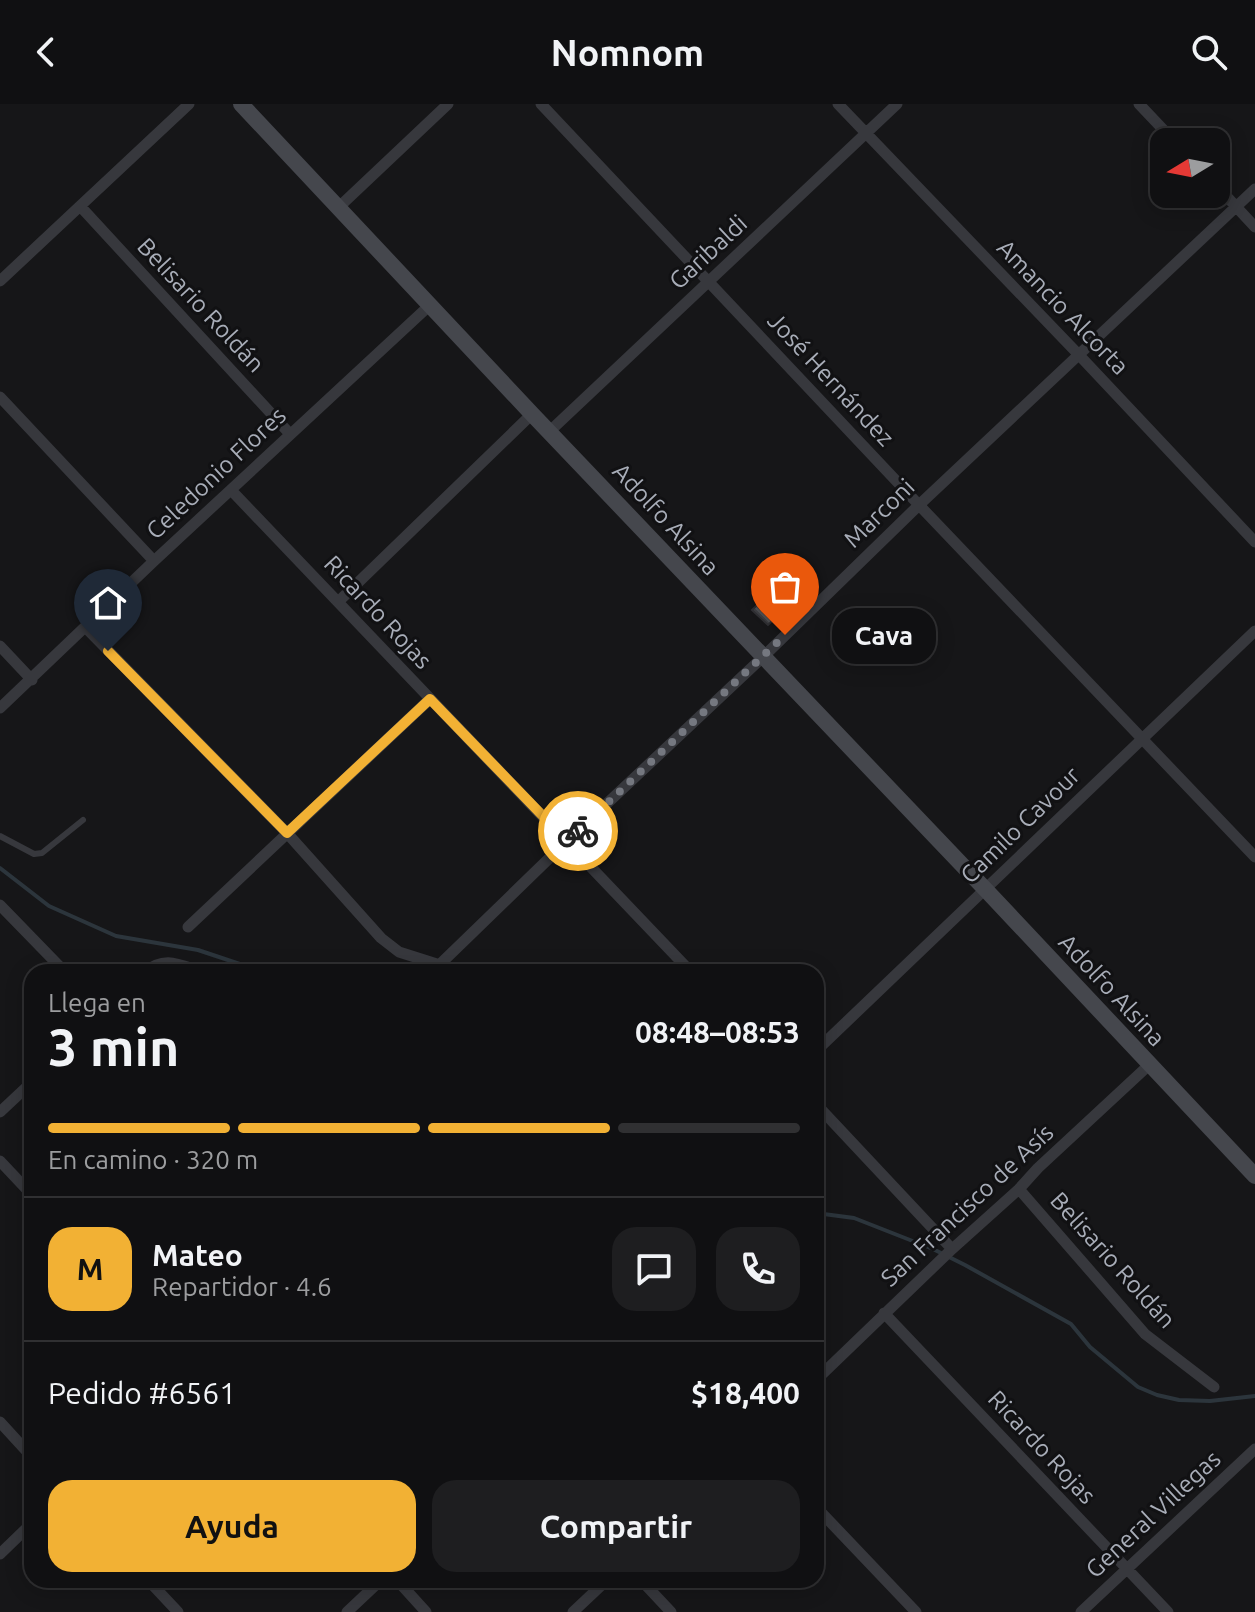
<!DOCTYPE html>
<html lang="es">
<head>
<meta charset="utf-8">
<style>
  :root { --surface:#101012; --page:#1e1e20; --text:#f1f3f6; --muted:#9c9d9f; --line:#303032; --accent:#f2b134 }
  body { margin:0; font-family:Ubuntu,sans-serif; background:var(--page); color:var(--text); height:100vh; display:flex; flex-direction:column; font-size:30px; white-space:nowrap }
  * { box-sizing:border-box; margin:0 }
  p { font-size:26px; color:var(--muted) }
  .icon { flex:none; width:44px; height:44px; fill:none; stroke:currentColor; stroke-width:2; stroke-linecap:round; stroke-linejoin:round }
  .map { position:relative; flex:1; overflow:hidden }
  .sheet { position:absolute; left:24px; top:860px; width:800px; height:624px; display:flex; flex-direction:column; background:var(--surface); border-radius:24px; box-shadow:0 4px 20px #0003,0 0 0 2px var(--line) }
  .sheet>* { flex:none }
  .needle { width:52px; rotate:260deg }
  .controls { position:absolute; left:1150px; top:24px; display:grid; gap:16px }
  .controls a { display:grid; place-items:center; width:80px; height:80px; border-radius:16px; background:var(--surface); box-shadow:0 4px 20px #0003,0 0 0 2px var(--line); font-size:40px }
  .pin { position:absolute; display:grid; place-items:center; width:68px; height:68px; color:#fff; margin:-82px -34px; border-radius:50% 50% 50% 0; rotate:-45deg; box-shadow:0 0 8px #0007 }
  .pin .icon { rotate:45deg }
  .courier { position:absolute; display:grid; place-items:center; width:80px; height:80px; margin:-40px; border:6px solid #f2b134; border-radius:50%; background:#fff; color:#222; box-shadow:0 2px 10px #0007 }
  .bubble { position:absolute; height:56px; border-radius:24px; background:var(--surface); box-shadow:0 4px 20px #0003,0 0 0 2px var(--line); font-size:26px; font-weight:700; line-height:56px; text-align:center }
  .head em { font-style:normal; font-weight:700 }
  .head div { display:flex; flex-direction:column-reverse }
  .head { display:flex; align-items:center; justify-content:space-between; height:136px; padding:0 24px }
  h1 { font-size:52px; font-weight:700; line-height:60px }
  .bar { display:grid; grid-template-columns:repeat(4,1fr); gap:12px 8px; align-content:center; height:96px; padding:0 24px }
  .bar i { height:10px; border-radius:6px; background:var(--line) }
  .bar .selected { background:var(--accent) }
  .bar p { grid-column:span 4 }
  .line { display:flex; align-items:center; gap:20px; padding:0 24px; border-top:2px solid var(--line) }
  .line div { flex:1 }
  .round { display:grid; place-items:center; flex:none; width:84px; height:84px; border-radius:24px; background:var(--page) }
  .button { display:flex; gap:16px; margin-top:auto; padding:16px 24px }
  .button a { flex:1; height:92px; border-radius:24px; background:var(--accent); color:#111; font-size:32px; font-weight:700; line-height:92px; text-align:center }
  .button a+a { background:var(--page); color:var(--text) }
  header { display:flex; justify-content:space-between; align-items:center; height:104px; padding:0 24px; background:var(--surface); font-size:36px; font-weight:700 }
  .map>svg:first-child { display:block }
</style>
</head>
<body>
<header><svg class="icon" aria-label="back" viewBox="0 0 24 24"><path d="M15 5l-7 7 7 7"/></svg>Nomnom<svg class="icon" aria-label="search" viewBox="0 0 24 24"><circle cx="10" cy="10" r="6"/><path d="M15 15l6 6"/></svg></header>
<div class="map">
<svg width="1255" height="1508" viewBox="0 0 1255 1508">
  <defs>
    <pattern id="building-back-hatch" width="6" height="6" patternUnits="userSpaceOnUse" patternTransform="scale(2)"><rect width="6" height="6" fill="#404145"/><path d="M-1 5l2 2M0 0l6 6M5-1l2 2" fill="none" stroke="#595a5e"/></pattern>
  </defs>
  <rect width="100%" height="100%" fill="#161618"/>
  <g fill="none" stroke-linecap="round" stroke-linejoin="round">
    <path stroke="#2c353c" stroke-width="4" d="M 0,764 L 49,802 L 116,832 L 198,846 L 264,868
      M 384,868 L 392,860 L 412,865
      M 816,1109 L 854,1114 L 933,1145 L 965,1161 L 1071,1220 L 1090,1243 L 1138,1283 L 1157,1291 L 1179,1296 L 1210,1297 L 1255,1292"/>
  </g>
  <path fill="url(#building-back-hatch)" stroke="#303034" stroke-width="2" d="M 769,490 L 784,506 L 768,521 L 752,506 Z"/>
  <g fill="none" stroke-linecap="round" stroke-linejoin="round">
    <path stroke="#37383d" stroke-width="6" d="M 0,732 L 34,750 L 42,749 L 83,716"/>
    <path stroke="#37383d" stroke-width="11" d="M 541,0 L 919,401 L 1255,753
      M 838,0 L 1079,251 L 1255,438
      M 1139,0 L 1175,38
      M 1216,81 L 1255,123
      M 80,102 L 290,330
      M 339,103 L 448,0
      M 0,177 L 189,0
      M 0,293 L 154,457
      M 550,327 L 897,0
      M 231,386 L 691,868
      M 339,497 L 532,310
      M 86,524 L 287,729 L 381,834 L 399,848 L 440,861
      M 0,542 L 32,576
      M 0,604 L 154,457 L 430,201
      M 0,801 L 65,868
      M 188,823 L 430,595
      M 145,868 C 165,851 180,861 202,868
      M 432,868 L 567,737 L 763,553 L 919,401 L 1255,85
      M 816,947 L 1255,527
      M 816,1000 L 952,1145
      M 0,1008 L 32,978
      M 0,1057 L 32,1091
      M 1019,1085 L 1145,1230 L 1214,1283
      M 884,1209 L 1168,1508
      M 816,1276 L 950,1147 L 1019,1085 L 1038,1064 L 1149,961
      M 0,1318 L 32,1353
      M 816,1403 L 916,1508
      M 0,1450 L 32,1419
      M 148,1476 L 178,1508
      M 397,1476 L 426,1508
      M 641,1476 L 671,1508
      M 347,1508 L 381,1476
      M 573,1508 L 607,1476
      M 1081,1508 L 1255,1345"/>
    <path stroke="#45474d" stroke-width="16" d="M 241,0 L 532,310 L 986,786 L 1255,1072"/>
  </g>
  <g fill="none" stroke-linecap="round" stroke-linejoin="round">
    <path stroke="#757880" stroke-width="8" stroke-dasharray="0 14.4" d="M 578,727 L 785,531"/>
    <path stroke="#f2b134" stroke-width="10" d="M 108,547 L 287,729 L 430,595 L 567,737 L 578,727"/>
  </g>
  <g text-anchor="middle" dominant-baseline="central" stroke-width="6" stroke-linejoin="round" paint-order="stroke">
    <g font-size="24" fill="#a8adb8" stroke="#111113">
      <text transform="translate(708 148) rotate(-43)">Garibaldi</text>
      <text transform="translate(201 201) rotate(47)">Belisario Roldán</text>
      <text transform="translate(1063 203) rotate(46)">Amancio Alcorta</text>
      <text transform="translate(831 275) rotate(47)">José Hernández</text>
      <text transform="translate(216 369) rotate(-43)">Celedonio Flores</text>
      <text transform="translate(879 409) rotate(-44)">Marconi</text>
      <text transform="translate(666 415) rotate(47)">Adolfo Alsina</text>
      <text transform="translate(378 508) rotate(47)">Ricardo Rojas</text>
      <text transform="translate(1020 721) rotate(-44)">Camilo Cavour</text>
      <text transform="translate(1112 886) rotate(47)">Adolfo Alsina</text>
      <text transform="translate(967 1101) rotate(-43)">San Francisco de Asís</text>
      <text transform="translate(1113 1156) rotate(48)">Belisario Roldán</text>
      <text transform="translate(1042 1343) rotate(47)">Ricardo Rojas</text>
      <text transform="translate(1153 1410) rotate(-43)">General Villegas</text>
    </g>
  </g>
</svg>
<div class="controls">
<a><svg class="needle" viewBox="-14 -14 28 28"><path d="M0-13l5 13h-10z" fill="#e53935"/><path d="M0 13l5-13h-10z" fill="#9c9d9f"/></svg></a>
</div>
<div class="pin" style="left:785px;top:531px;background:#ea580c"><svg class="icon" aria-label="bag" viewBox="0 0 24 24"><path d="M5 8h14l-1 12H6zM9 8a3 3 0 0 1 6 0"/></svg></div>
<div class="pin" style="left:108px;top:547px;background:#1f2937"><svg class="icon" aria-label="home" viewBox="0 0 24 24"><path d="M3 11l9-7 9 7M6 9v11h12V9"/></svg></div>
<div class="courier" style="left:578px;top:727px"><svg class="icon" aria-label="bike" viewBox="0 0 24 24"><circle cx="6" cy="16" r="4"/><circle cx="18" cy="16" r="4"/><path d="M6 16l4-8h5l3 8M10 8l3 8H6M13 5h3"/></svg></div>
<div class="bubble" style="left:832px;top:504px;width:104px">Cava</div>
<section class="sheet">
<div class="head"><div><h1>3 min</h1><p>Llega en</p></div><em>08:48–08:53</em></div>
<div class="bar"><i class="selected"></i><i class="selected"></i><i class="selected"></i><i></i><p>En camino · 320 m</p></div>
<div class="line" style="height:144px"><b class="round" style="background:var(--accent);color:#111">M</b><div><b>Mateo</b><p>Repartidor · 4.6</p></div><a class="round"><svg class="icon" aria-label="chat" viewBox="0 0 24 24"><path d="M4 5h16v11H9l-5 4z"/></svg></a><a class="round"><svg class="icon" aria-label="phone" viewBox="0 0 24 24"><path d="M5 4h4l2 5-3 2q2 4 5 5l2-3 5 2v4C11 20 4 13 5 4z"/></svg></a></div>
<div class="line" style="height:104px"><div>Pedido #6561</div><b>$18,400</b></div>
<div class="button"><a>Ayuda</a><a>Compartir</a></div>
</section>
</div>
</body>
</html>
